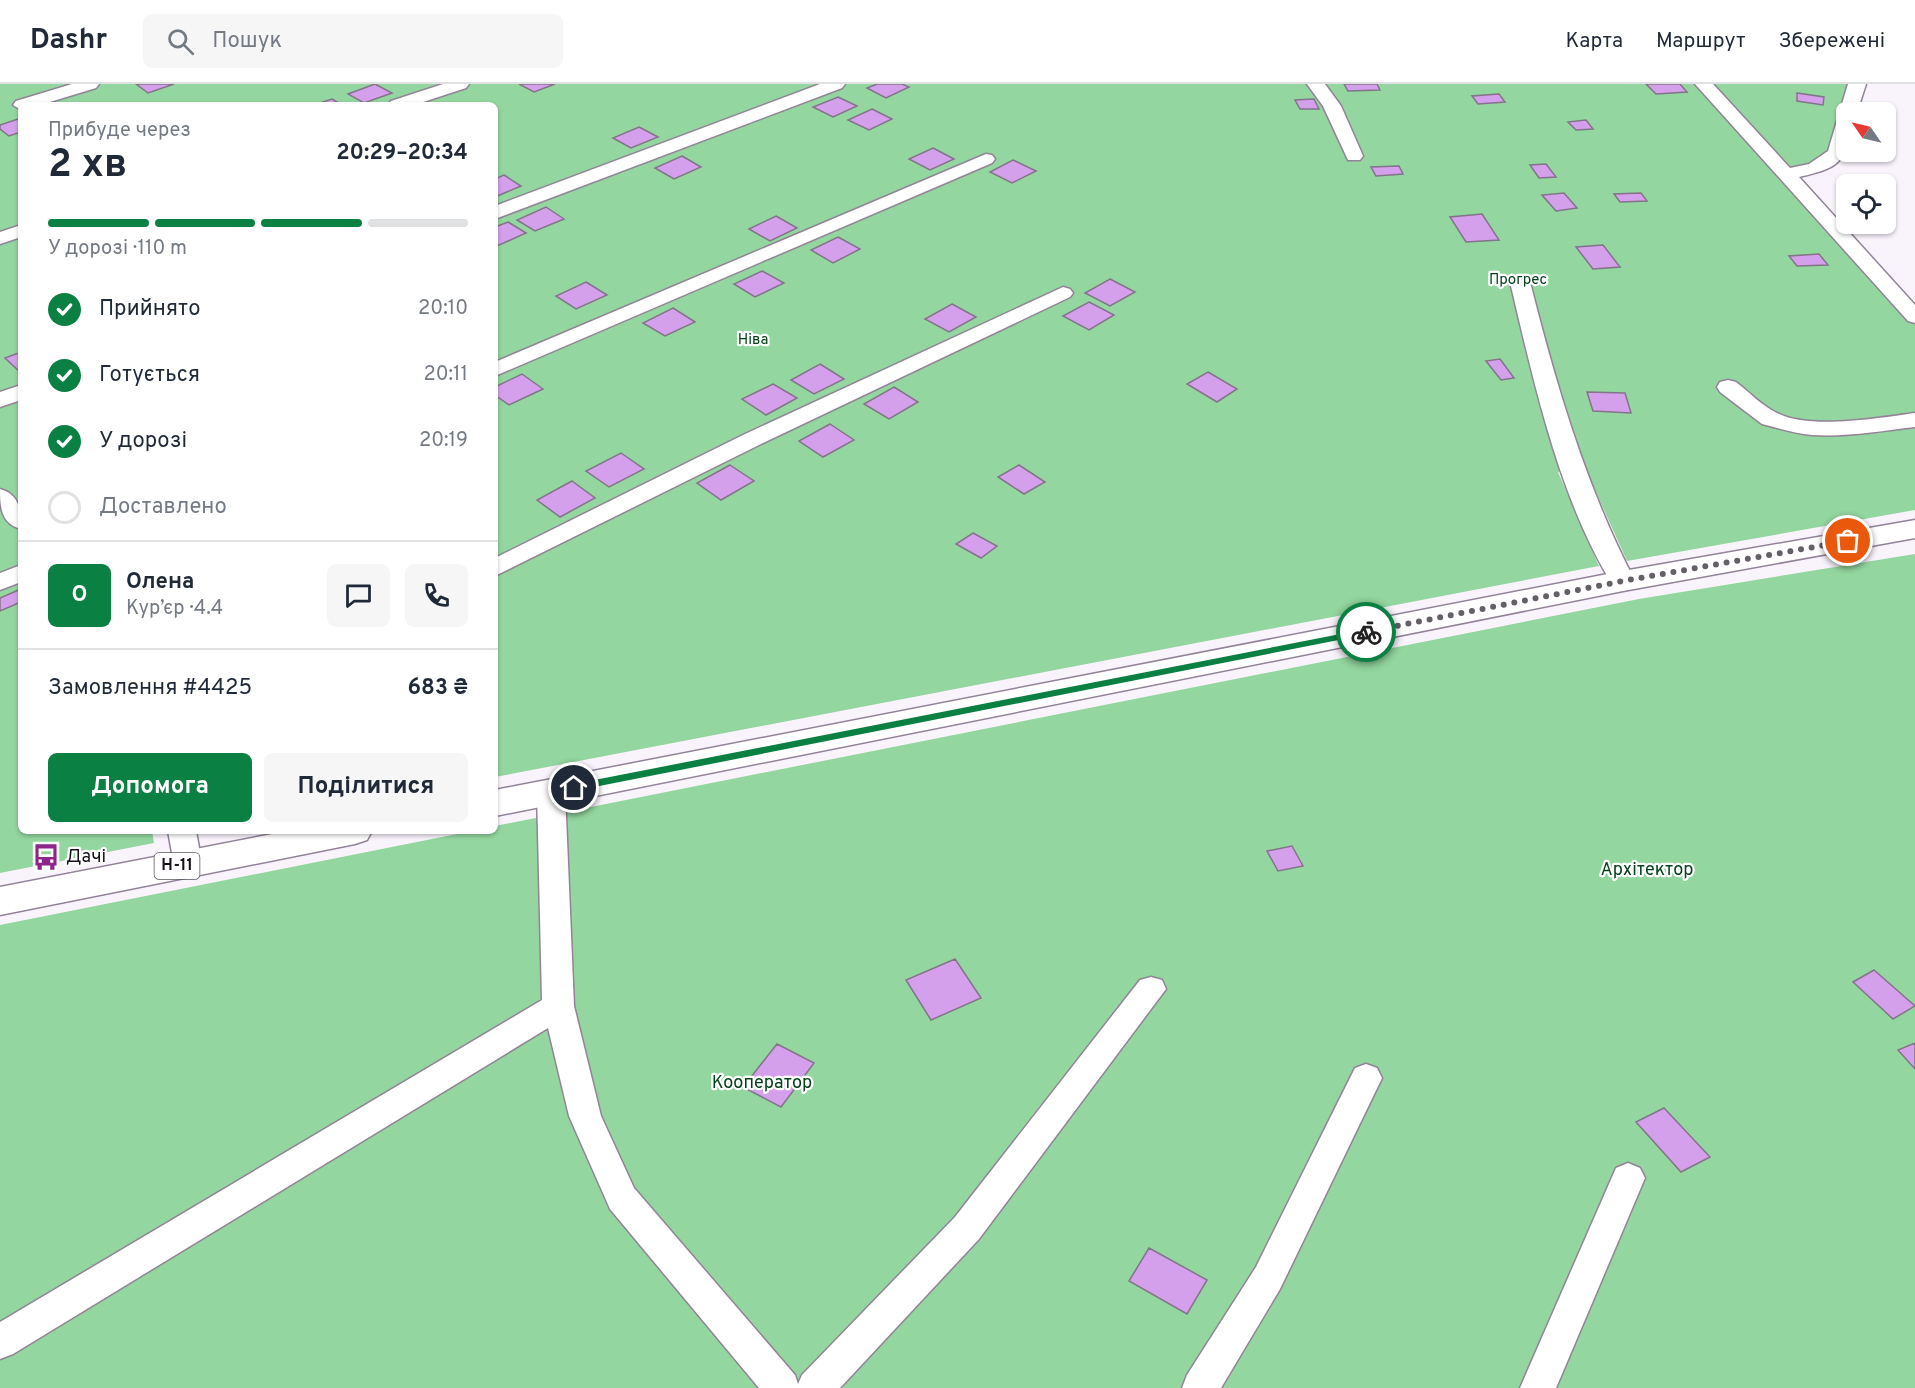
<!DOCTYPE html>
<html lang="uk">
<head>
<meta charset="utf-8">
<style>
  :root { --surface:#fff; --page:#f6f6f7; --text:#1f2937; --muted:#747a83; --line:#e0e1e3; --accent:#0b8043 }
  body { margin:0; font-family:Overpass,sans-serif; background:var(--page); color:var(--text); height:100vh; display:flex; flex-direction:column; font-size:22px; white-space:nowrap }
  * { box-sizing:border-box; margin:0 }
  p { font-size:20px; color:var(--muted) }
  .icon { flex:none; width:33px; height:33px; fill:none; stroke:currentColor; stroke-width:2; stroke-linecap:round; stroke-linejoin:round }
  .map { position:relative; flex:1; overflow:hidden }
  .panel { position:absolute; left:18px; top:18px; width:480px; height:732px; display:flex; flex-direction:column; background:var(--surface); border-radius:9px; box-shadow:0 2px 4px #0004 }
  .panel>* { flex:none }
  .needle { width:39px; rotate:304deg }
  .controls { position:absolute; left:1836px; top:18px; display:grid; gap:12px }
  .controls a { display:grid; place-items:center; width:60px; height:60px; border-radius:9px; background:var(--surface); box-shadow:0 2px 4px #0004; font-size:30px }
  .pin { position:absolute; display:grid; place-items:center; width:51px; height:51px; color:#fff; margin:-26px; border:3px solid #fff; border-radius:50%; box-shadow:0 2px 6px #0007 }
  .courier { position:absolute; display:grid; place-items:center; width:60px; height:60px; margin:-30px; border:4px solid #0b8043; border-radius:50%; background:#fff; color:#222; box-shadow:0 2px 8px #0007 }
  .summary em { font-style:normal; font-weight:700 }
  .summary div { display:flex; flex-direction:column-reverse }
  .summary { display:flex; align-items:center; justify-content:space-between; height:102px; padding:0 30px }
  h1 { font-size:39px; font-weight:700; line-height:45px }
  .bar { display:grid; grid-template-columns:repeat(4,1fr); gap:9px 6px; align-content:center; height:72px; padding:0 30px }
  .bar i { height:8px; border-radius:4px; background:var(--line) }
  .bar .current { background:var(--accent) }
  .bar p { grid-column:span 4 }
  .line { display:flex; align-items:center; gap:15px; padding:0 30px; border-top:2px solid var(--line) }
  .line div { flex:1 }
  .round { display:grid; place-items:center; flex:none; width:63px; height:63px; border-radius:9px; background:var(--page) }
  ol { padding:0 30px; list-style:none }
  li { display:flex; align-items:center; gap:18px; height:66px }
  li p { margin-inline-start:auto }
  li .icon { padding:6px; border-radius:50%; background:var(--accent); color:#fff; stroke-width:4 }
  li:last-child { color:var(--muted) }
  li i { width:33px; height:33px; border:3px solid var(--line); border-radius:50% }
  .cta { display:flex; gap:12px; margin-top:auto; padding:12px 30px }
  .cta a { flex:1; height:69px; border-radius:9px; background:var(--accent); color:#fff; font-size:24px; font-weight:700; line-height:69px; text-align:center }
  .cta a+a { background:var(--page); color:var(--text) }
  header { display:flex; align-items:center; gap:36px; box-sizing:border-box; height:84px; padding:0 30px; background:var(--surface); border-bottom:2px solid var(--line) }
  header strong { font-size:28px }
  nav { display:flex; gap:33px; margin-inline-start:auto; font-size:21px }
  .search { width:420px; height:54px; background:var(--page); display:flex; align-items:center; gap:15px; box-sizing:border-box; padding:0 21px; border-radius:9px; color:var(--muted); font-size:22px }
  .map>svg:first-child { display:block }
</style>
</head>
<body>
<header>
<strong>Dashr</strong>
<div class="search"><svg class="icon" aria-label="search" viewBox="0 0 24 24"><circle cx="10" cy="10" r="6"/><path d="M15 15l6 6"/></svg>Пошук</div>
<nav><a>Карта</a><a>Маршрут</a><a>Збережені</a></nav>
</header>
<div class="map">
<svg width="1915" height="1304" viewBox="0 0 1915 1304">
  <rect width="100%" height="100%" fill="#f9f3fc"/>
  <path fill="#93d69f" d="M 0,0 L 1857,0 L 1836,70 L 1788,89 L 1915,233 L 1915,426 L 1627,477 L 1586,386 L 1558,388 L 1599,482 L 495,693 L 495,21 L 21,21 L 21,747 L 152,747 L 154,759 L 0,789 Z
    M 1915,470 L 1915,1304 L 0,1304 L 0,841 L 472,747 L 495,747 L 495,742 L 1639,515 Z"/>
  <path fill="#d5a0eb" stroke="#837489" stroke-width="1.5" d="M 136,0 L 174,0 L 148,9 Z
    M 375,0 L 392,9 L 364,19 L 348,10 Z
    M 519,0 L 555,0 L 534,8 Z
    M 877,0 L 902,0 L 909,3 L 886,14 L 867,4 Z
    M 1344,0 L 1377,0 L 1380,6 L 1348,7 Z
    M 1646,0 L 1680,0 L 1687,8 L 1656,10 Z
    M 1797,9 L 1824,13 L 1823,21 L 1797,17 Z
    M 1499,10 L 1505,18 L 1478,20 L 1472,12 Z
    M 838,13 L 857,22 L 833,33 L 813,23 Z
    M 332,15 L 342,21 L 314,21 Z
    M 1314,15 L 1319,25 L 1300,25 L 1295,16 Z
    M 872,25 L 892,35 L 869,46 L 848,36 Z
    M 21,34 L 21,48 L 9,52 L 0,45 L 0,41 Z
    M 1586,36 L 1593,45 L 1576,46 L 1568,38 Z
    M 639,43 L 658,53 L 631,64 L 613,54 Z
    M 933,64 L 954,75 L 930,86 L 909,75 Z
    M 682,72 L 701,83 L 674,95 L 655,84 Z
    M 1013,76 L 1036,87 L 1012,99 L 990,88 Z
    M 1546,80 L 1556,93 L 1539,94 L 1530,81 Z
    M 1399,82 L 1403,90 L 1376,92 L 1371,83 Z
    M 504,91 L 521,102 L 495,113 L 495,95 Z
    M 1564,109 L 1577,124 L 1556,127 L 1542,111 Z
    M 1641,109 L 1647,117 L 1620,118 L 1614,110 Z
    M 546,123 L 564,135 L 535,147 L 517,136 Z
    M 1482,130 L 1499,156 L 1466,158 L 1450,133 Z
    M 776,132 L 797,144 L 770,157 L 749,145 Z
    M 508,138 L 526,149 L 497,162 L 495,143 Z
    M 838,153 L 860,165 L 833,179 L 811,166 Z
    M 1603,161 L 1620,183 L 1593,185 L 1576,163 Z
    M 1819,170 L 1828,181 L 1797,182 L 1789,172 Z
    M 762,187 L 784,199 L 755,213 L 734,200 Z
    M 1110,195 L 1135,208 L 1110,222 L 1085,209 Z
    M 586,198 L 607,211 L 576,225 L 556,212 Z
    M 1089,218 L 1114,231 L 1089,246 L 1063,232 Z
    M 952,220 L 976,233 L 949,248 L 925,235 Z
    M 673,224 L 695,238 L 665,252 L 643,239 Z
    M 21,268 L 21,288 L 20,288 L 5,274 Z
    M 1500,275 L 1514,294 L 1501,296 L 1486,277 Z
    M 820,280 L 844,295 L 814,310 L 791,296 Z
    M 1208,288 L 1237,305 L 1217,318 L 1187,300 Z
    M 522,290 L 543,305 L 509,321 L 495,311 L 495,303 Z
    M 773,300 L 797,314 L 766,331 L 742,315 Z
    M 894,303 L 918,318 L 889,335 L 864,320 Z
    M 1587,308 L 1625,309 L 1631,329 L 1593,327 Z
    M 830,340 L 854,356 L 823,373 L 799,357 Z
    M 621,369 L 644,385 L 609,403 L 586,387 Z
    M 730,381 L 754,397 L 721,416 L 697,399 Z
    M 1019,381 L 1045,398 L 1024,410 L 998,393 Z
    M 572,397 L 595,414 L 560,433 L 537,416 Z
    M 973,449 L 997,462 L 981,474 L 956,460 Z
    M 21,505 L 21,518 L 0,527 L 0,514 Z
    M 1292,762 L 1303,782 L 1278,787 L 1267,767 Z
    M 955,875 L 981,914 L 931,936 L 906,896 Z
    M 1874,886 L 1915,922 L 1893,935 L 1853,898 Z
    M 1915,959 L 1915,985 L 1898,966 Z
    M 777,960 L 814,979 L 781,1023 L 743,1003 Z
    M 1664,1024 L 1710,1073 L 1681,1088 L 1636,1038 Z
    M 1149,1164 L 1207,1196 L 1187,1230 L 1129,1197 Z"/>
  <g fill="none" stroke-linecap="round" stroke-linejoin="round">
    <defs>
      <path id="service" d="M 72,0 L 99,0 L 96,4 L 40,21 L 21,21 L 21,26 L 13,21 L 16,17 Z
        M 443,0 L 469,0 L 466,4 L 414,21 L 388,21 L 391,17 Z
        M 820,0 L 845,0 L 842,4 L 495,135 L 495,122 Z
        M 1307,0 L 1325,0 L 1341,22 L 1363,72 L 1360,76 L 1348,76 L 1323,22 Z
        M 1695,0 L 1713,0 L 1790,84 L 1809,80 L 1828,67 L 1848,0 L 1866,0 L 1857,28 L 1846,28 C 1846,75 1848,82 1799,93 L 1915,221 L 1915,239 L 1908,237 Z
        M 986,70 L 992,71 L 995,75 L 992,79 L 495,292 L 495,278 Z
        M 21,141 L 21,153 L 0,160 L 0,148 Z
        M 1521,196 L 1528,198 L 1531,202 C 1557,304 1586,403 1635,497 L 1632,503 L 1623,505 L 1614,503 C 1560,418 1534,299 1511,202 L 1514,198 Z
        M 1063,203 L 1070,205 L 1073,209 L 1070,213 L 759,361 L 495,492 L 495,474 L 743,351 Z
        M 1728,296 L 1736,298 C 1749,308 1762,322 1777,329 C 1809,346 1879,334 1915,329 L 1915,343 C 1881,347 1847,353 1812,351 C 1796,350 1778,344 1762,340 L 1720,308 L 1717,303 L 1720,298 Z
        M 21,301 L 21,316 L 0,323 L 0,308 Z
        M 0,405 C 20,410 21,428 21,445 C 1,440 0,423 0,405 Z
        M 21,481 L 21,498 L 0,506 L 0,489 Z
        M 551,698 L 561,701 L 565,708 L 574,922 L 601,1032 L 634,1104 L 795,1291 L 798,1300 L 802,1291 L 955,1133 L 1140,896 L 1151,893 L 1162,896 L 1166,905 L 979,1155 L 840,1304 L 759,1304 L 610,1125 L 569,1032 L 548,944 L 13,1270 L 0,1275 L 0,1238 L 542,916 L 537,708 L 541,701 Z
        M 168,747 L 196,747 L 202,780 L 198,788 L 188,791 L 178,788 L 174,780 Z
        M 1366,980 L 1377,984 L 1382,994 L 1280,1205 L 1221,1304 L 1182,1304 L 1187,1291 L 1256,1183 L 1355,984 Z
        M 1628,1079 L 1640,1084 L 1645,1094 L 1556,1304 L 1520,1304 L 1616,1084 Z"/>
      <path id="primary" d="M 1915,436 L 1915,454 L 1623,507 L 495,732 L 495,706 L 1623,487 Z
        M 288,747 L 372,747 L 367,756 L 355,760 L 0,831 L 0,803 Z"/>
    </defs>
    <use href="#service" stroke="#928398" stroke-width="3"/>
    <use href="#primary" stroke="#928398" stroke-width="3"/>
    <use href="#service" fill="#fff" fill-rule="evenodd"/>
    <use href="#primary" fill="#fff" fill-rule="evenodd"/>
  </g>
  <path fill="#0b8043" d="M 1366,545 L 1369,545 L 1369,550 L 574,707 L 569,704 L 574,700 Z"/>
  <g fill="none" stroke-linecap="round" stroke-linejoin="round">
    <path stroke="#655f67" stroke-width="6" stroke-dasharray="0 10.8" d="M 1366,548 L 1623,497 L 1848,457"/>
  </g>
  <defs>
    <symbol id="bus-bare" viewBox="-9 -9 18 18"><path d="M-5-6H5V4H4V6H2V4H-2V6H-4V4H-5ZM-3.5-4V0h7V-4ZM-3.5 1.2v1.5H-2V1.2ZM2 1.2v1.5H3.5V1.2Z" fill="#8d258a" stroke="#fff" stroke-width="2.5" paint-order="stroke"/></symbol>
  </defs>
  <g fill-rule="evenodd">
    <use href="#bus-bare" x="27" y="754" width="38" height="38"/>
  </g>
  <g text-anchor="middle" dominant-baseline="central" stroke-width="4.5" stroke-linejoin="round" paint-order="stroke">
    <g font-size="15" fill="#03421a" stroke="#fff">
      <text x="1518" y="196">Прогрес</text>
      <text x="753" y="256">Ніва</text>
    </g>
    <rect fill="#fff" stroke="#5b575d" stroke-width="1.5" x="154.5" y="769" width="45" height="26" rx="4.5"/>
    <g font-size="16" font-weight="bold" fill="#150f17">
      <text x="177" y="782">Н-11</text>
    </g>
    <g font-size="18" fill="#150f17" stroke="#fff" text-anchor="start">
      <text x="66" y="773">Дачі</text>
    </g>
    <g font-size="18" fill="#03421a" stroke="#fff">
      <text x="1647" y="786">Архітектор</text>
      <text x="762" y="999">Кооператор</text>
    </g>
  </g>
</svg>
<div class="controls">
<a><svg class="needle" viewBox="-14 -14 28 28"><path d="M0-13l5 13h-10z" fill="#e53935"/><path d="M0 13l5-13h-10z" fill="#747a83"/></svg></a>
<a><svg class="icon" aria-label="locate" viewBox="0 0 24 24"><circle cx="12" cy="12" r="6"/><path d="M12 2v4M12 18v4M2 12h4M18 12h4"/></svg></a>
</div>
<div class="pin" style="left:1848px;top:457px;background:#ea580c"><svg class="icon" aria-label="bag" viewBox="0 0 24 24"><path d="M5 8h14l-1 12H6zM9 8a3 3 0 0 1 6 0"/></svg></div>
<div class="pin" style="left:574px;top:704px;background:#1f2937"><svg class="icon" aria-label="home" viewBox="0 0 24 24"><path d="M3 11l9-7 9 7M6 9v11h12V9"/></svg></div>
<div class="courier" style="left:1366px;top:548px"><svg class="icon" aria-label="bike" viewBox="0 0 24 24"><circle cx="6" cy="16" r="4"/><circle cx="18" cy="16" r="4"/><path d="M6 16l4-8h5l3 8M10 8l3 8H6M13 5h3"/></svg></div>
<section class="panel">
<div class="summary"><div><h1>2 хв</h1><p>Прибуде через</p></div><em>20:29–20:34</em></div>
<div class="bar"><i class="current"></i><i class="current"></i><i class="current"></i><i></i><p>У дорозі · 110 m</p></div>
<ol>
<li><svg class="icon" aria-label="check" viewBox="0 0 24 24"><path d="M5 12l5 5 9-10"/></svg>Прийнято<p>20:10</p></li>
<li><svg class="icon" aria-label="check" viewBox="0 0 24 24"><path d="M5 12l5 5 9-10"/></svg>Готується<p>20:11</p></li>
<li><svg class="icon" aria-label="check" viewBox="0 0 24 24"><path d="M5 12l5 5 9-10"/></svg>У дорозі<p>20:19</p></li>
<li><i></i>Доставлено</li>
</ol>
<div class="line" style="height:108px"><b class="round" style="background:var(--accent);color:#fff">О</b><div><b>Олена</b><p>Кур’єр · 4.4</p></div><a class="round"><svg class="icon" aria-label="chat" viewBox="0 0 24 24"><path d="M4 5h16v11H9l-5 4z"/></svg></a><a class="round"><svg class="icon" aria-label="phone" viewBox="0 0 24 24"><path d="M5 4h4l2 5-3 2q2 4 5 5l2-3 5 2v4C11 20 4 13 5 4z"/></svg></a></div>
<div class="line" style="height:78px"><div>Замовлення #4425</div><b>683 ₴</b></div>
<div class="cta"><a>Допомога</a><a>Поділитися</a></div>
</section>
</div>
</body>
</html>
